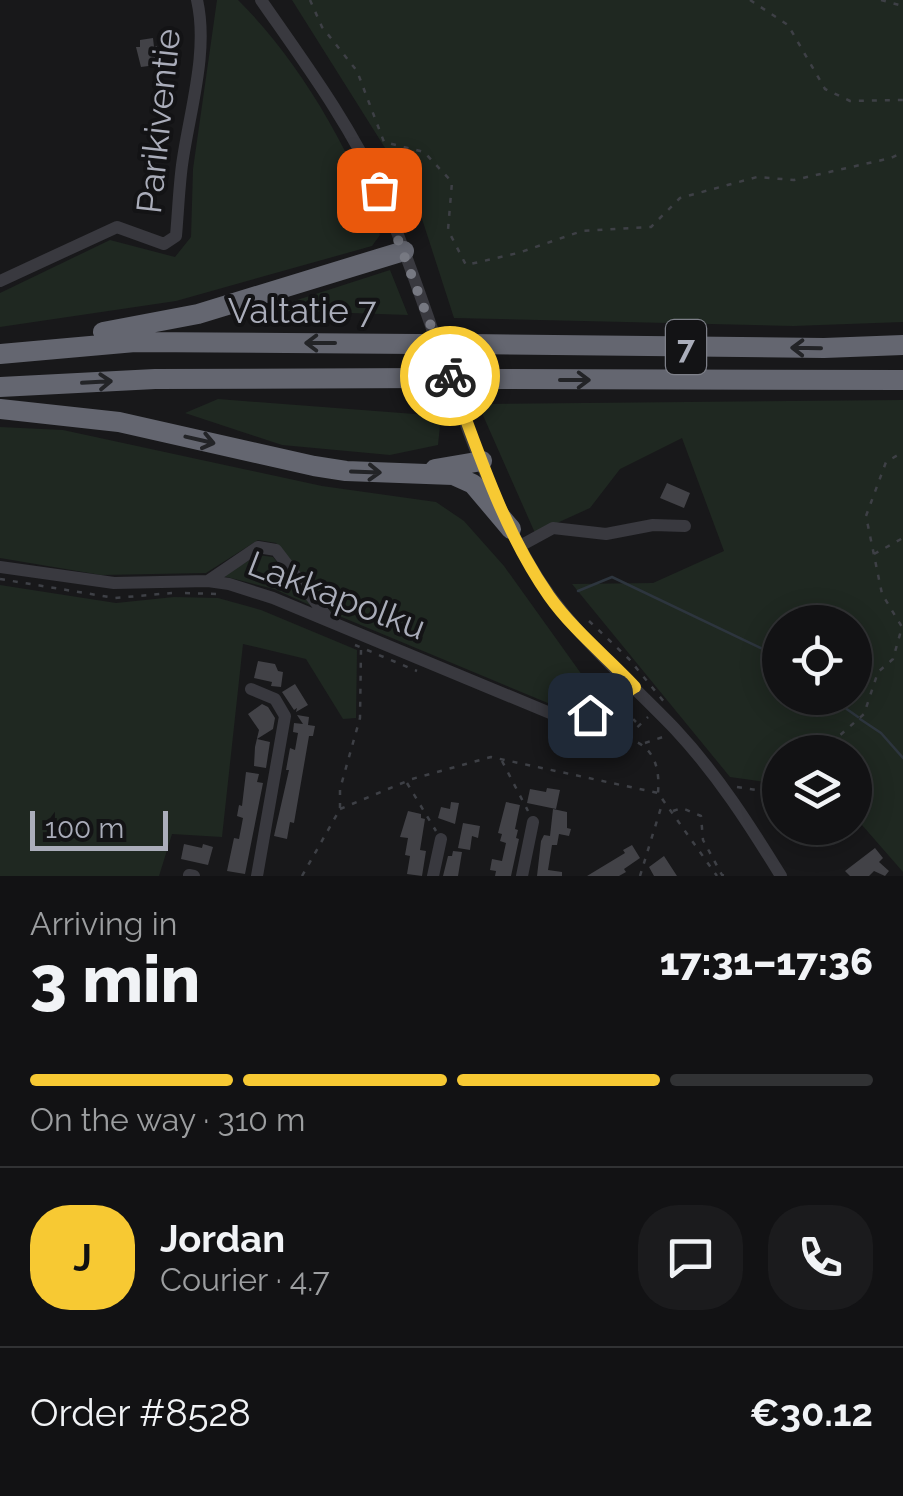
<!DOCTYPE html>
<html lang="en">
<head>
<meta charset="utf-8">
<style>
  :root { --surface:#121214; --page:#1b1b1d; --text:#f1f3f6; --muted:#9c9ea0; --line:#313234; --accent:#f7c933 }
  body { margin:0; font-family:Raleway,sans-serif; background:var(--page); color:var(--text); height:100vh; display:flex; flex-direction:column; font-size:38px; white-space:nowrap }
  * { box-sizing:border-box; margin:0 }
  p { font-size:32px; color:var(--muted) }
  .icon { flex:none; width:55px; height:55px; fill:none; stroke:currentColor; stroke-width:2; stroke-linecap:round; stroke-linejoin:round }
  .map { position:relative; height:876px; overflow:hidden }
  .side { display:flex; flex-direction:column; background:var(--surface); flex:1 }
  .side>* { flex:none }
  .fabs { position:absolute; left:762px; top:605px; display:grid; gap:20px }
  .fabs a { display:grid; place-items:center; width:110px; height:110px; border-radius:50%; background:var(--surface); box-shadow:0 5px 25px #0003,0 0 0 2px var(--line); font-size:50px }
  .scale { position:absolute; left:30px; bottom:25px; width:138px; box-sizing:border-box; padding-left:10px; border:5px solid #aaadba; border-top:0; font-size:28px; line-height:35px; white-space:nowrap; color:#aaadba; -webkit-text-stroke:8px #131315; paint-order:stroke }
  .pin { position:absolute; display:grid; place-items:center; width:85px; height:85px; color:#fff; margin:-42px; border-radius:20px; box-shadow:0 5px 15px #0006 }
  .courier { position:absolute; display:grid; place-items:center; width:100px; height:100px; margin:-50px; border:8px solid #f7c933; border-radius:50%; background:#fff; color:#222; box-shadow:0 2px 12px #0007 }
  .summary em { font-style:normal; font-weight:800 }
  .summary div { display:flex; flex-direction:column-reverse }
  .summary { display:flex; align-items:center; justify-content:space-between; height:170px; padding:0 30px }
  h1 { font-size:65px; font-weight:800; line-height:75px }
  .bar { display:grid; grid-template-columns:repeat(4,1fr); gap:15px 10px; align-content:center; height:120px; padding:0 30px }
  .bar i { height:12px; border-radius:8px; background:var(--line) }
  .bar .current { background:var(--accent) }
  .bar p { grid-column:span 4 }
  .line { display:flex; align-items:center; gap:25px; padding:0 30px; border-top:2px solid var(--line) }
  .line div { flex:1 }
  .round { display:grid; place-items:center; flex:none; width:105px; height:105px; border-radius:40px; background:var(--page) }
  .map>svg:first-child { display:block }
</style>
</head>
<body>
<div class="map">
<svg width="903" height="876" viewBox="0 0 903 876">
  <rect width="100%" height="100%" fill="#18181a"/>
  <path fill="#1f2821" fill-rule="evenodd" d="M 217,0 L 238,0 C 299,60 354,154 380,235 L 372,246 L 176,301 L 0,327 L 0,293 L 110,240 L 175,257 L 191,237 L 193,169 Z
    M 292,0 L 903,0 L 903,322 L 793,326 L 454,318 L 414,194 Z
    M 390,270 L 408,315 L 266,310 Z
    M 218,399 L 441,416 L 438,445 L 390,455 L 282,445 L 185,413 Z
    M 903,400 L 903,872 L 855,817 L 855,752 L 780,752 L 780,784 L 730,777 L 572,584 L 653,583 L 724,551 L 682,438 L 620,469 L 590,508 L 535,533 L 478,404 ZM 780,622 L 855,622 L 855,698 L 780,698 Z
    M 0,427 L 63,430 L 322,486 L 436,502 L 464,521 L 504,566 L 600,700 L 585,708 L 567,711 L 332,613 L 276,543 L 258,540 L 206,573 L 101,575 L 0,558 Z
    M 258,555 L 273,557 L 312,606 L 274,589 L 223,576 Z
    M 0,585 L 116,603 L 174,597 L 218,598 L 261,610 L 357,650 L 356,718 L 343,719 L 306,659 L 243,644 L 222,837 L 172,834 L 159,876 L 0,876 Z"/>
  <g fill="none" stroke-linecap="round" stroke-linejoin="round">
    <path stroke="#2d353e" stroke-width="2.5" d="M 578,591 L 612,577 L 767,651 L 780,660
      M 831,698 L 858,717
      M 860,719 L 881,733 L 903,758"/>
  </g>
  <path fill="#424247" d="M 153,38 L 154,47 L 157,46 L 156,65 L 141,67 L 136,47 L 140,47 L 140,40 Z
    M 667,483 L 690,493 L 684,508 L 660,498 Z
    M 258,661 L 275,664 L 278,671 L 283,672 L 281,687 L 271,686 L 272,682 L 254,678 Z
    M 295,684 L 308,705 L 296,712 L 297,708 L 294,710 L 282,692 Z
    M 262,704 L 268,707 L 275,718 L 273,729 L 257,739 L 270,742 L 266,768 L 254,766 L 255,747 L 259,730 L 248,714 Z
    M 297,715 L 309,717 L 308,725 L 315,726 L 313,736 L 309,736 L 294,823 L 290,822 L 287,839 L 274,836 L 289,770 L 286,770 L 290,748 L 295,750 L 298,733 L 293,732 L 294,723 L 303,724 Z
    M 246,772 L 259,774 L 257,782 L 263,783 L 245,874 L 227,871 L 234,838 L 239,839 L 243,818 L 237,816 L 239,805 L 242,806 Z
    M 547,788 L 560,790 L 556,809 L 527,803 L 530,789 L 546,792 Z
    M 451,802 L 459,803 L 455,824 L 438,818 L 441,807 L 450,809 Z
    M 506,802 L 520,805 L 515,829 L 518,830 L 516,838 L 519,839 L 511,876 L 495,876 L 496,871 L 490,870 L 492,859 L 502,861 L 506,843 L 500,841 L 502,834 L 498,833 Z
    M 553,809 L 567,812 L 567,828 L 571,829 L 569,836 L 559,834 L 557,845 L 552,845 L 548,870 L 562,872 L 562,876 L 537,876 L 541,841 L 544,835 L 550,836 Z
    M 408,811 L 421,814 L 421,818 L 425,819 L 420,850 L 426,851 L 422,876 L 407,874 L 410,856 L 405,855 L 408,838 L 400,837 Z
    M 463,823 L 480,826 L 478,838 L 472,836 L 470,850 L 458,848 Z
    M 184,844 L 202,848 L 203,844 L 213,847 L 208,865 L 181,859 Z
    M 632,845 L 640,858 L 624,869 L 626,872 L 619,876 L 587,876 L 625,853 L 623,850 Z
    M 875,848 L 883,858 L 879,862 L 889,871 L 885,876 L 874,871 L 869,876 L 850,876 L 845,871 Z
    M 453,851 L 462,852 L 458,876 L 443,876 L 448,856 L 452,856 Z
    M 664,856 L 677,876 L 654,876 L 649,867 Z"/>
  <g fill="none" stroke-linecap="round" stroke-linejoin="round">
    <path stroke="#3e4046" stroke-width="2.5" stroke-dasharray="5 8" stroke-linecap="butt" d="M 310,0 L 322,27 L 357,71 L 384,142 L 424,152 L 452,182 L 448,230 L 466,265 L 518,253 L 582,231 L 651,227 L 680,198 L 757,177 L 794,180 L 891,158 L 903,152
      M 750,0 L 788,25 L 825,89 L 850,101 L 903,100
      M 881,0 L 903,6
      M 874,554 L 903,538
      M 0,579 L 115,598 L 172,593
      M 185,593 L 217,594
      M 589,621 L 629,659 L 665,703
      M 355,645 L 417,671
      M 609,693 L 602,684 L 609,676
      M 624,710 L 636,722
      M 549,725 C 597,741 664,719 658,793
      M 628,736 L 648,717
      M 645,743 L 666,736
      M 821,752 L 864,714 L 878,672 L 893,659 L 902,627 L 882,594 L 866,516 L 886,462 L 903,452
      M 502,761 L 528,811
      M 407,783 L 436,831
      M 737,787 L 762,791 L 780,787
      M 340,809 L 412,779 L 491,757 L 658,793 L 717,876
      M 673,811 L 682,808 L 701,816 L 703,840 L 722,875 L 727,876
      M 302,876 L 340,809 L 340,789 L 360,718 L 361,650
      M 640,876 L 663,801"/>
    <path stroke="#39393f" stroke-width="12" d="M 261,0 C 304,62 350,124 381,193 C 434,315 463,449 530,565 C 566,628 625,677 675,729 C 717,774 749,824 781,876
      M 0,281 L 117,227 L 164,244 L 176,236 C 178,213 179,188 182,165 C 189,113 209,52 197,0
      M 520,546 L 553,528 L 606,534 L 653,525 L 685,526
      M 0,567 L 114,583 L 208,581 L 229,584 L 273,598 L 550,713 C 586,721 606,707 635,687
      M 208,581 L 258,547 L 276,550 L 327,617
      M 251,689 L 275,699 L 285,716 L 257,876
      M 189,875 L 194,876
      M 433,876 L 441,839
      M 522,876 L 533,822"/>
    <path stroke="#646670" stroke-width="20" d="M 103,332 L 198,314 L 404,251
      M 468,344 L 824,348 L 903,345
      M 0,354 L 135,342 L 417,344
      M 478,379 L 903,380
      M 0,387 L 155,379 L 430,378
      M 0,409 L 119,422 L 314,466 L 346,471 L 453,475 L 473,484 L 511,529
      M 435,469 L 482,461"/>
    <path stroke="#646670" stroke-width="20" d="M 417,344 L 468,344
      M 430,378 L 478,379"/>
  </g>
  <defs><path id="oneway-shaft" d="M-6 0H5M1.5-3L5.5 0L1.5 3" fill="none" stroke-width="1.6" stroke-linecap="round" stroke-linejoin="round" transform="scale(2.5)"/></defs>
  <g stroke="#232427">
    <use href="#oneway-shaft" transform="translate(320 343) rotate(-180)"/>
    <use href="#oneway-shaft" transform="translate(806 348) rotate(-179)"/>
    <use href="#oneway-shaft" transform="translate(575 380)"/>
    <use href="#oneway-shaft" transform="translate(97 382) rotate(-3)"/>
    <use href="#oneway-shaft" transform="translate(200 440) rotate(13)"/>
    <use href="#oneway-shaft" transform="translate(366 472) rotate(2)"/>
  </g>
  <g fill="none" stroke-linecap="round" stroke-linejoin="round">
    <path stroke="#777982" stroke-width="10" stroke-dasharray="0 18" d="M 379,190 L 450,376"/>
    <path stroke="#f7c933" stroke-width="12" d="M 450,376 C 478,451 503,530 549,596 C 573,630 607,657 635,687 L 590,715"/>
  </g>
  <g text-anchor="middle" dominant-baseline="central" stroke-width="8" stroke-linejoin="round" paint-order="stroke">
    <rect fill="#131315" stroke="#7d7f88" stroke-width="2.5" x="666" y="320" width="40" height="54" rx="8"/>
    <g font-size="32" font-weight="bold" fill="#aaadba">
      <text x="686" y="347">7</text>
    </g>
    <g font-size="35" fill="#aaadba" stroke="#131315">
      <text transform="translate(158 121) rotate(-84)">Parikiventie</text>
      <text x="302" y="310">Valtatie 7</text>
      <text transform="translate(337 595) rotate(21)">Lakkapolku</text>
    </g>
  </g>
</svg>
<div class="fabs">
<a><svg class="icon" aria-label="locate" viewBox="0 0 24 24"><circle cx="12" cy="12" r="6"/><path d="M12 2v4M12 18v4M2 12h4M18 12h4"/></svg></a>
<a><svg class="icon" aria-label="layers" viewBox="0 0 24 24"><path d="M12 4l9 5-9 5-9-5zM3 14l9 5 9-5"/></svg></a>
</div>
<div class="scale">100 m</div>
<div class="pin" style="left:379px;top:190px;background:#ea580c"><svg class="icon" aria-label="bag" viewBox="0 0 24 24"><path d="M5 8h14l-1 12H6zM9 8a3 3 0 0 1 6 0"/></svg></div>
<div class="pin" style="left:590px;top:715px;background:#1f2937"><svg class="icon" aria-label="home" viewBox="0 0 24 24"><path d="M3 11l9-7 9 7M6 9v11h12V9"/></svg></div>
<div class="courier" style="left:450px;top:376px"><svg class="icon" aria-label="bike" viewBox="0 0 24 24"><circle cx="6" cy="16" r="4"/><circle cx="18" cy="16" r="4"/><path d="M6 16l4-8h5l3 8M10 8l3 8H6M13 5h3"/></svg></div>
</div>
<section class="side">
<div class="summary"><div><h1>3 min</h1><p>Arriving in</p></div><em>17:31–17:36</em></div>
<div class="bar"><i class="current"></i><i class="current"></i><i class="current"></i><i></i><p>On the way · 310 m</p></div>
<div class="line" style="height:180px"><b class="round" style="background:var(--accent);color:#111">J</b><div><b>Jordan</b><p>Courier · 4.7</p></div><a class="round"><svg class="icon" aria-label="chat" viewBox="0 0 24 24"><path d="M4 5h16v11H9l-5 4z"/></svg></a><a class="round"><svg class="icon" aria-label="phone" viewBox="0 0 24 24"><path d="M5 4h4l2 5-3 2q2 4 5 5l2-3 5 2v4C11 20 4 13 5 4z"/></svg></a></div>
<div class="line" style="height:130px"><div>Order #8528</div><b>€30.12</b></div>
</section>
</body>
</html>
